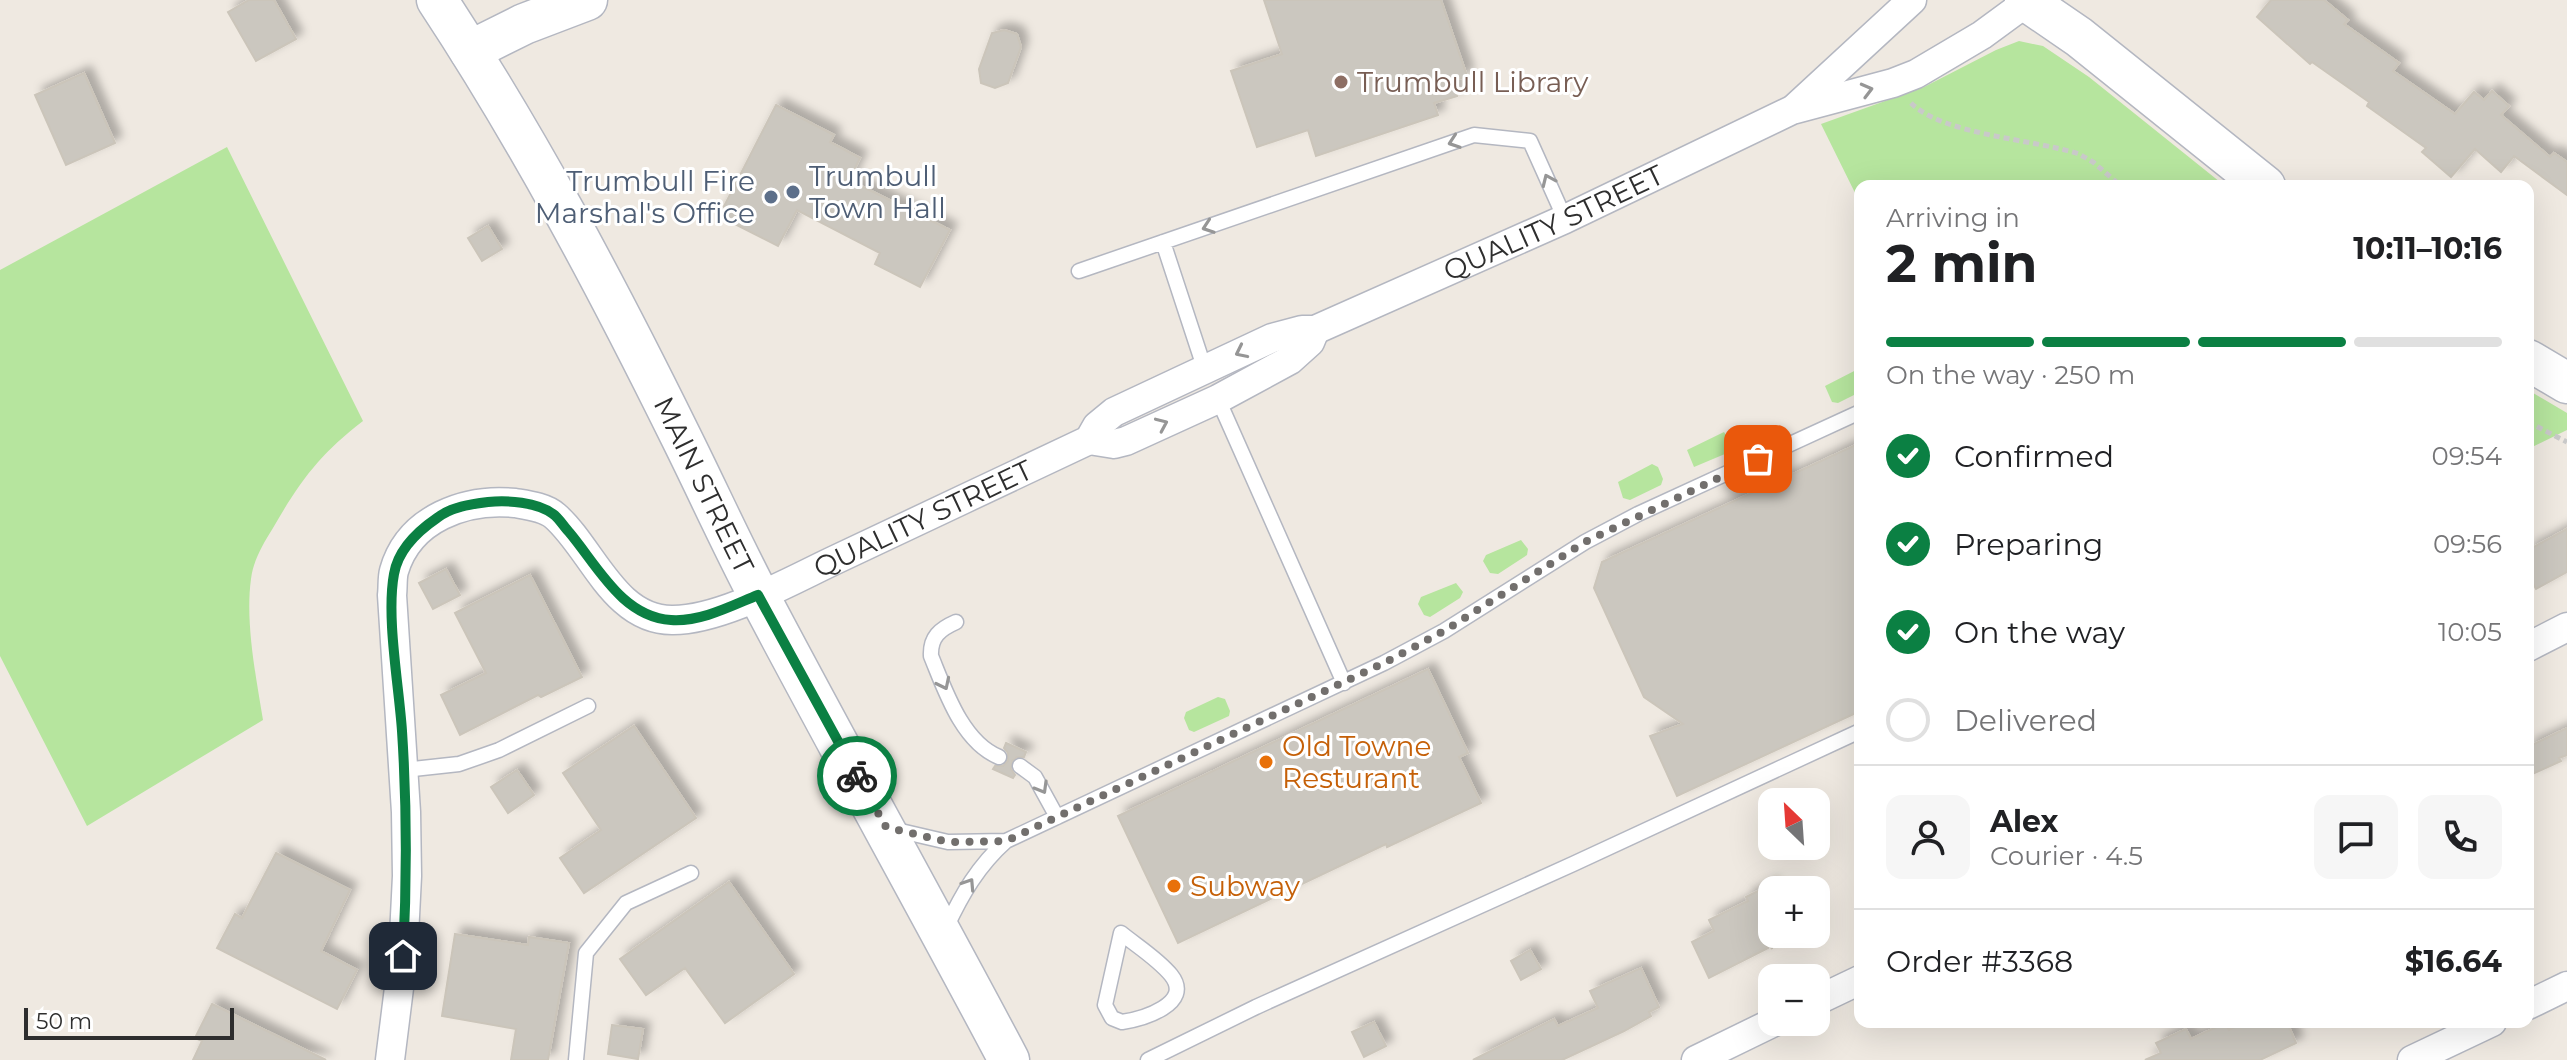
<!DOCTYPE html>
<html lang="en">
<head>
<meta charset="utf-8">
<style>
  :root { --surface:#fff; --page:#f6f6f6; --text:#202124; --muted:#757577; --line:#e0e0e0; --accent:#0b8043 }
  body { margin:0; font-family:Montserrat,sans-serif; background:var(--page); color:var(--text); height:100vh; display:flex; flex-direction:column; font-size:30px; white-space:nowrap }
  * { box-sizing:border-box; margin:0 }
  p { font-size:26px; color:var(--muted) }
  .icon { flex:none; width:44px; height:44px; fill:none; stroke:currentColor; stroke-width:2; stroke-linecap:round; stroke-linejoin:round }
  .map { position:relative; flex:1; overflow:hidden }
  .side { position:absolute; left:1854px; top:180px; width:680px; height:848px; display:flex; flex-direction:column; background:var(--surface); border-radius:16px; box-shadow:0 8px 32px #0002 }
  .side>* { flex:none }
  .needle { width:52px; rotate:335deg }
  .buttons { position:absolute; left:1758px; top:788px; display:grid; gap:16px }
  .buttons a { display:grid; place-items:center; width:72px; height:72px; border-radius:16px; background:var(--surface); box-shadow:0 8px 32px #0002; font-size:40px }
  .scale { position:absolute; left:24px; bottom:20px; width:210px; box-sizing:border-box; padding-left:8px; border:4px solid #2e2e2e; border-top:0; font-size:22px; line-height:28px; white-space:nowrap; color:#2e2e2e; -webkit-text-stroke:6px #fff; paint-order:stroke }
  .pin { position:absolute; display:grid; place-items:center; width:68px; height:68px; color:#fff; margin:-34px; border-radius:16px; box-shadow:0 4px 12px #0006 }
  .courier { position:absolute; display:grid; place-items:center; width:80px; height:80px; margin:-40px; border:6px solid #0b8043; border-radius:50%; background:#fff; color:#222; box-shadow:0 2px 10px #0007 }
  .headline em { font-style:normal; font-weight:700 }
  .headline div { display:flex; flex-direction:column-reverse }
  .headline { display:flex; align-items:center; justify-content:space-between; height:136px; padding:0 32px }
  h1 { font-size:52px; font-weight:700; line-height:60px }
  .bar { display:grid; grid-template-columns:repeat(4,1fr); gap:12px 8px; align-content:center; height:96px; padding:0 32px }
  .bar i { height:10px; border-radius:6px; background:var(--line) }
  .bar .selected { background:var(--accent) }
  .bar p { grid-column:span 4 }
  .line { display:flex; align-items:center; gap:20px; padding:0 32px; border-top:2px solid var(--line) }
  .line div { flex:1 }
  .round { display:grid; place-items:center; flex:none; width:84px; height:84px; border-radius:16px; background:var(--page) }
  ol { padding:0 32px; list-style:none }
  li { display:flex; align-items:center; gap:24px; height:88px }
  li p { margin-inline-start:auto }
  li .icon { padding:8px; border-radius:50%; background:var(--accent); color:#fff; stroke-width:4 }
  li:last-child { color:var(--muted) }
  li i { width:44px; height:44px; border:4px solid var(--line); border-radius:50% }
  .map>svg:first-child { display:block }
</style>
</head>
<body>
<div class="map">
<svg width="2567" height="1060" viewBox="0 0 2567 1060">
  <defs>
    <filter id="shadow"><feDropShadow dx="7" dy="-7" stdDeviation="4" flood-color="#0004"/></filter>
  </defs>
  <rect width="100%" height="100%" fill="#efe9e1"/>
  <path fill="#b6e59e" d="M 2019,41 L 2043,46 L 2089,77 L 2225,186 L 1860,186 L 1860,203 L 1821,124 L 1924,87 L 1996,50 Z
    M 227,147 L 363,421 C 320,454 300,481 273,528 C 263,544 253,561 251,579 C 245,622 256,677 263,720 L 87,826 L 0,656 L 0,270 Z
    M 1860,368 L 1860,392 L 1838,403 L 1832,402 L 1825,386 Z
    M 2528,390 L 2567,413 L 2567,430 L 2528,449 Z
    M 1724,432 L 1733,446 L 1732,451 L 1694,467 L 1687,450 Z
    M 1652,464 L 1658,467 L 1663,479 L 1661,485 L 1630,500 L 1623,498 L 1618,482 Z
    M 1521,540 L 1528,549 L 1527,555 L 1498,574 L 1490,573 L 1483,561 L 1486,555 Z
    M 1456,583 L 1463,592 L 1460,598 L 1430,617 L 1424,615 L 1418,604 L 1421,597 Z
    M 1218,697 L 1225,699 L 1230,711 L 1229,716 L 1194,732 L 1189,730 L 1184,718 L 1186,712 Z"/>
  <path fill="#cbc7bf" stroke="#cbc5ba" stroke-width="2" filter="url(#shadow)" d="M 249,0 L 274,0 L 296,39 L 256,61 L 228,12 Z
    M 1264,0 L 1441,0 L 1467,76 L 1453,81 L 1457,96 L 1434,103 L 1438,115 L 1316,156 L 1308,130 L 1257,147 L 1231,71 L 1282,54 Z
    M 2271,0 L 2324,0 L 2348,20 L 2344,24 L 2399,63 L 2393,71 L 2455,114 L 2474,92 L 2484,100 L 2492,91 L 2509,106 L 2501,115 L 2550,157 L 2554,153 L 2567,162 L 2567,195 L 2514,156 L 2501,172 L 2475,149 L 2451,177 L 2422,152 L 2426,148 L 2367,106 L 2369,102 L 2312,62 L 2310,64 L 2257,17 Z
    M 1004,30 L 1017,34 L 1021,47 L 1008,83 L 995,88 L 981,83 L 979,69 L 992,33 Z
    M 84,73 L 115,143 L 66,165 L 35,95 Z
    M 776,105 L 834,135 L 830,142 L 860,158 L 849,180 L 950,230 L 920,287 L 875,264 L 880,253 L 797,210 L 778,246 L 719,216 Z
    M 488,226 L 502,249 L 482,261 L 468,238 Z
    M 1860,443 L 1860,711 L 1677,796 L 1650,736 L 1683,724 L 1644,697 L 1594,588 L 1602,562 Z
    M 2567,529 L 2567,572 L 2536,589 L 2528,574 L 2528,550 Z
    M 446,569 L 460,595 L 433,609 L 419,583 Z
    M 530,575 L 582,677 L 541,697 L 538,695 L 460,735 L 441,695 L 486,673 L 455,613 Z
    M 1428,669 L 1468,753 L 1459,757 L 1481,803 L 1387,847 L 1386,844 L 1178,943 L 1118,816 Z
    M 634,726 L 696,818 L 584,893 L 560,858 L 601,830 L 563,773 Z
    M 2567,728 L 2567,755 L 2559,758 L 2561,761 L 2528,776 L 2528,747 Z
    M 1006,743 L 1026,752 L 1024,757 L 1017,757 L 1012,761 L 1011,769 L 1015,775 L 1013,778 L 993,769 L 995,766 L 1003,766 L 1008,761 L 1008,753 L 1004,748 Z
    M 517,770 L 534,795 L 508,813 L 491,787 Z
    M 276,853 L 350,890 L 321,951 L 357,970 L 337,1009 L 217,948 L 235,914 L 242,918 Z
    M 729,882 L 794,974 L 725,1023 L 685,968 L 646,995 L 620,959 Z
    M 1772,884 L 1772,949 L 1766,937 L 1763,938 L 1768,948 L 1709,978 L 1692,942 L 1714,931 L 1709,920 L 1748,901 L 1746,897 Z
    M 455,934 L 528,945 L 529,937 L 569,943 L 548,1060 L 511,1060 L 516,1029 L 442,1016 Z
    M 1530,950 L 1541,969 L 1521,980 L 1511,961 Z
    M 1641,968 L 1659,1007 L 1649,1012 L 1651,1016 L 1624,1031 L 1562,1060 L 1473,1060 L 1554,1019 L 1558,1026 L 1598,1008 L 1590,991 Z
    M 212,1004 L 326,1060 L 193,1060 L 202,1041 L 195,1038 Z
    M 1374,1022 L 1386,1046 L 1364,1057 L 1352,1032 Z
    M 2245,1022 L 2287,1022 L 2296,1043 L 2260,1060 L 2145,1060 L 2161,1053 L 2156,1043 L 2186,1029 L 2191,1039 L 2225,1023 L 2229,1030 Z
    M 612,1025 L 643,1029 L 638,1059 L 608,1054 Z"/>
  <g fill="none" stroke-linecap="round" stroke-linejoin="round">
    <defs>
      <path id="service" d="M 1163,242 L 1205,370
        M 1079,271 L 1474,135 L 1530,141 L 1565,219
        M 1218,399 L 1344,683
        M 956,622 C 940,629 930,637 931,656 C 945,690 962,742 999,757
        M 1020,766 L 1035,777 L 1057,817
        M 404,770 L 459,764 L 499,750 L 588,706
        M 892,829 L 948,842 L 1006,841
        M 946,928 C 962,894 978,866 1006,841 L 1384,663 L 1444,631 L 1585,542 L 1638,514 L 1860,412
        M 1121,933 C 1137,946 1158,959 1171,975 C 1194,1004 1142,1019 1122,1022 L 1112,1018 L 1105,1005 Z
        M 576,1060 L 586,953 L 626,903 L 691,873
        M 1148,1060 L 1256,1007 L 1573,864 L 1860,731"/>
      <g id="minor">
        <path d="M 1796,107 L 1912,0"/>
        <path d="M 1089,440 L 1114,444 L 1126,441 L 1218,399 L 1290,360 L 1310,342 L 1315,330"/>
        <path d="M 2528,647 L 2567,627"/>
        <path d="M 1816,1001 L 1860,980"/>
        <path d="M 2528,1005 L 2567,986"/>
        <path id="s1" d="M 390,1060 L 403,956 L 407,876 L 406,812 L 392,595 C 393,588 392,578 394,571 C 409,518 466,498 515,503 C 527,505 545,507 555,516 C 592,548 614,621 673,620 C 722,620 792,580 837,559 C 921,519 1005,480 1089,440 L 1097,426 L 1114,412 L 1272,338 L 1302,330 L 1315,330 L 1565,219 L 1792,110 L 1893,83 L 1916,74 L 1982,35 L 2027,2"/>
        <path d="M 1696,1060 L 1774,1022"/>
        <path d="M 2412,1060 L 2492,1022"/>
      </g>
      <g id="secondary">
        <path id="s2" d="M 437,0 C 528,138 606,285 679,433 C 706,487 731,543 759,596 C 841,752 927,905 1009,1060"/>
        <path d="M 2025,0 L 2079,37 L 2265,186"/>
        <path d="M 470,51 L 524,24 L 587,0"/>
        <path d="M 2528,360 L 2567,383"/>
      </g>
    </defs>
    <use href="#service" stroke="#b4b7c1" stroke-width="17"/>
    <use href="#minor" stroke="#b4b7c1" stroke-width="31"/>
    <use href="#secondary" stroke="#b4b7c1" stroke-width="43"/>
    <path stroke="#c9c9c9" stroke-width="5" stroke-dasharray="6 4" stroke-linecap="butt" d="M 1911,103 C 1943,135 2033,139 2079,154 L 2093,162 L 2121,186
      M 2528,422 L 2567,442"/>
    <use href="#service" stroke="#fff" stroke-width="14"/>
    <use href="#minor" stroke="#fff" stroke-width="28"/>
    <use href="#secondary" stroke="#fff" stroke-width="40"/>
  </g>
  <defs><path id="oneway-chevron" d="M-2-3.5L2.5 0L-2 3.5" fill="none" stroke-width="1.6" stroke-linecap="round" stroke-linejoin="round" transform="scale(2)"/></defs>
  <g stroke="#969696">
    <use href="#oneway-chevron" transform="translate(1867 90) rotate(-15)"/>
    <use href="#oneway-chevron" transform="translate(1454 142) rotate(161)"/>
    <use href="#oneway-chevron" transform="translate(1548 180) rotate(-114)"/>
    <use href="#oneway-chevron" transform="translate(1208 227) rotate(161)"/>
    <use href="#oneway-chevron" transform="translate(1241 352) rotate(154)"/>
    <use href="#oneway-chevron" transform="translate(1162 424) rotate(-24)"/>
    <use href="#oneway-chevron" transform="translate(944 684) rotate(64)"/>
    <use href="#oneway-chevron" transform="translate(1042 788) rotate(60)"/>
    <use href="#oneway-chevron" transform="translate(969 884) rotate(-57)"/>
  </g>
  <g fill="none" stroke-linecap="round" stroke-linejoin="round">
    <path stroke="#726f6d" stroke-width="8" stroke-dasharray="0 14.4" d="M 857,776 L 886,827 L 948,842 L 1006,841 L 1384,663 L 1444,631 L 1585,542 L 1758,459"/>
    <path stroke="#0b8043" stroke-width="10" d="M 403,956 C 407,880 407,807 402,731 C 399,686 386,617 394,574 C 398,550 418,531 437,518 C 451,507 471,504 488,502 C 507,500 537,502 553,514 C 559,518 564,527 569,532 C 597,565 622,617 671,620 C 701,622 731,606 758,595 L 857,776"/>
  </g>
  <circle fill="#8d6e63" stroke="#fff" stroke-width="3" cx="1341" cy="82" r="8"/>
  <g fill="#5c6f8a" stroke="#fff" stroke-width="3">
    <circle cx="793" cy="192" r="8"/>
    <circle cx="771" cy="197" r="8"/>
  </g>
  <g fill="#e8710a" stroke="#fff" stroke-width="3">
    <circle cx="1266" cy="762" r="8"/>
    <circle cx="1174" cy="886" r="8"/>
  </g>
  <g text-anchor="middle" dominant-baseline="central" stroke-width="6" stroke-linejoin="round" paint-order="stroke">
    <g font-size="28" fill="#785e54" stroke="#fff" text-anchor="start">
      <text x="1357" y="82">Trumbull Library</text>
    </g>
    <g font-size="28" fill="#4e5e75" stroke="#fff" text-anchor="start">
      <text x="809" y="176">Trumbull<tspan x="809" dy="32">Town Hall</tspan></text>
      <text x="755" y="181" text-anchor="end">Trumbull Fire<tspan x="755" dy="32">Marshal's Office</tspan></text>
    </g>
    <g font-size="28" fill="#2e2e2e" stroke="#fff">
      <text stroke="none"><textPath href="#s1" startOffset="1820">QUALITY STREET</textPath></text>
      <text stroke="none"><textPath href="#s2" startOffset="554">MAIN STREET</textPath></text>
      <text stroke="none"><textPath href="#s1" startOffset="1118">QUALITY STREET</textPath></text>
    </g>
    <g font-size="28" fill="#c56008" stroke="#fff" text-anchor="start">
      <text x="1282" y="746">Old Towne<tspan x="1282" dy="32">Resturant</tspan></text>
      <text x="1190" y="886">Subway</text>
    </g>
  </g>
</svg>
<div class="buttons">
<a><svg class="needle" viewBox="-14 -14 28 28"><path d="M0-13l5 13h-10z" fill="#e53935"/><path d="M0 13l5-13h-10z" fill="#757577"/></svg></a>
<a>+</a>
<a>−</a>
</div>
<div class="scale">50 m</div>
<div class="pin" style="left:1758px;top:459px;background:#ea580c"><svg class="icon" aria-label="bag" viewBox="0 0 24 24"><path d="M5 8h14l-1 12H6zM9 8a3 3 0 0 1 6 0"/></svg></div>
<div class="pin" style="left:403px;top:956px;background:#1f2937"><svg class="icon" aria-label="home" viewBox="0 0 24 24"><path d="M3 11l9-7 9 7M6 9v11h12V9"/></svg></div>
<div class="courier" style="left:857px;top:776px"><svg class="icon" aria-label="bike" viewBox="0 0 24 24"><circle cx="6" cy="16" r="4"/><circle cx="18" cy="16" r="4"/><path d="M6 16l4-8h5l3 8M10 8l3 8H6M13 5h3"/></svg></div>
<section class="side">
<div class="headline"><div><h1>2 min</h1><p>Arriving in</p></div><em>10:11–10:16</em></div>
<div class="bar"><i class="selected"></i><i class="selected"></i><i class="selected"></i><i></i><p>On the way · 250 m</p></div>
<ol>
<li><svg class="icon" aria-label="check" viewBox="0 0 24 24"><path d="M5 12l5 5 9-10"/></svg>Confirmed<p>09:54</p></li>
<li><svg class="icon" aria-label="check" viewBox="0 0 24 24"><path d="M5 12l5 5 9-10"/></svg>Preparing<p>09:56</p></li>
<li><svg class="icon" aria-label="check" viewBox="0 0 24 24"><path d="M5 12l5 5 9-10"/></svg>On the way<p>10:05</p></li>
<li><i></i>Delivered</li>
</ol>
<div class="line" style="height:144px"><a class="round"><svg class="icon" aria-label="person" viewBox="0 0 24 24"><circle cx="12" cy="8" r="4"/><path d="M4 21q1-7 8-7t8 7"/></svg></a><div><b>Alex</b><p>Courier · 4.5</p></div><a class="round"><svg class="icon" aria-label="chat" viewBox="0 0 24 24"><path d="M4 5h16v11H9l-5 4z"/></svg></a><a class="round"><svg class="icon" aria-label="phone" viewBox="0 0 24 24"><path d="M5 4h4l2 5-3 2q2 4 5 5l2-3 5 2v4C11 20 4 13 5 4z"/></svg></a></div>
<div class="line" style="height:104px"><div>Order #3368</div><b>$16.64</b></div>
</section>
</div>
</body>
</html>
